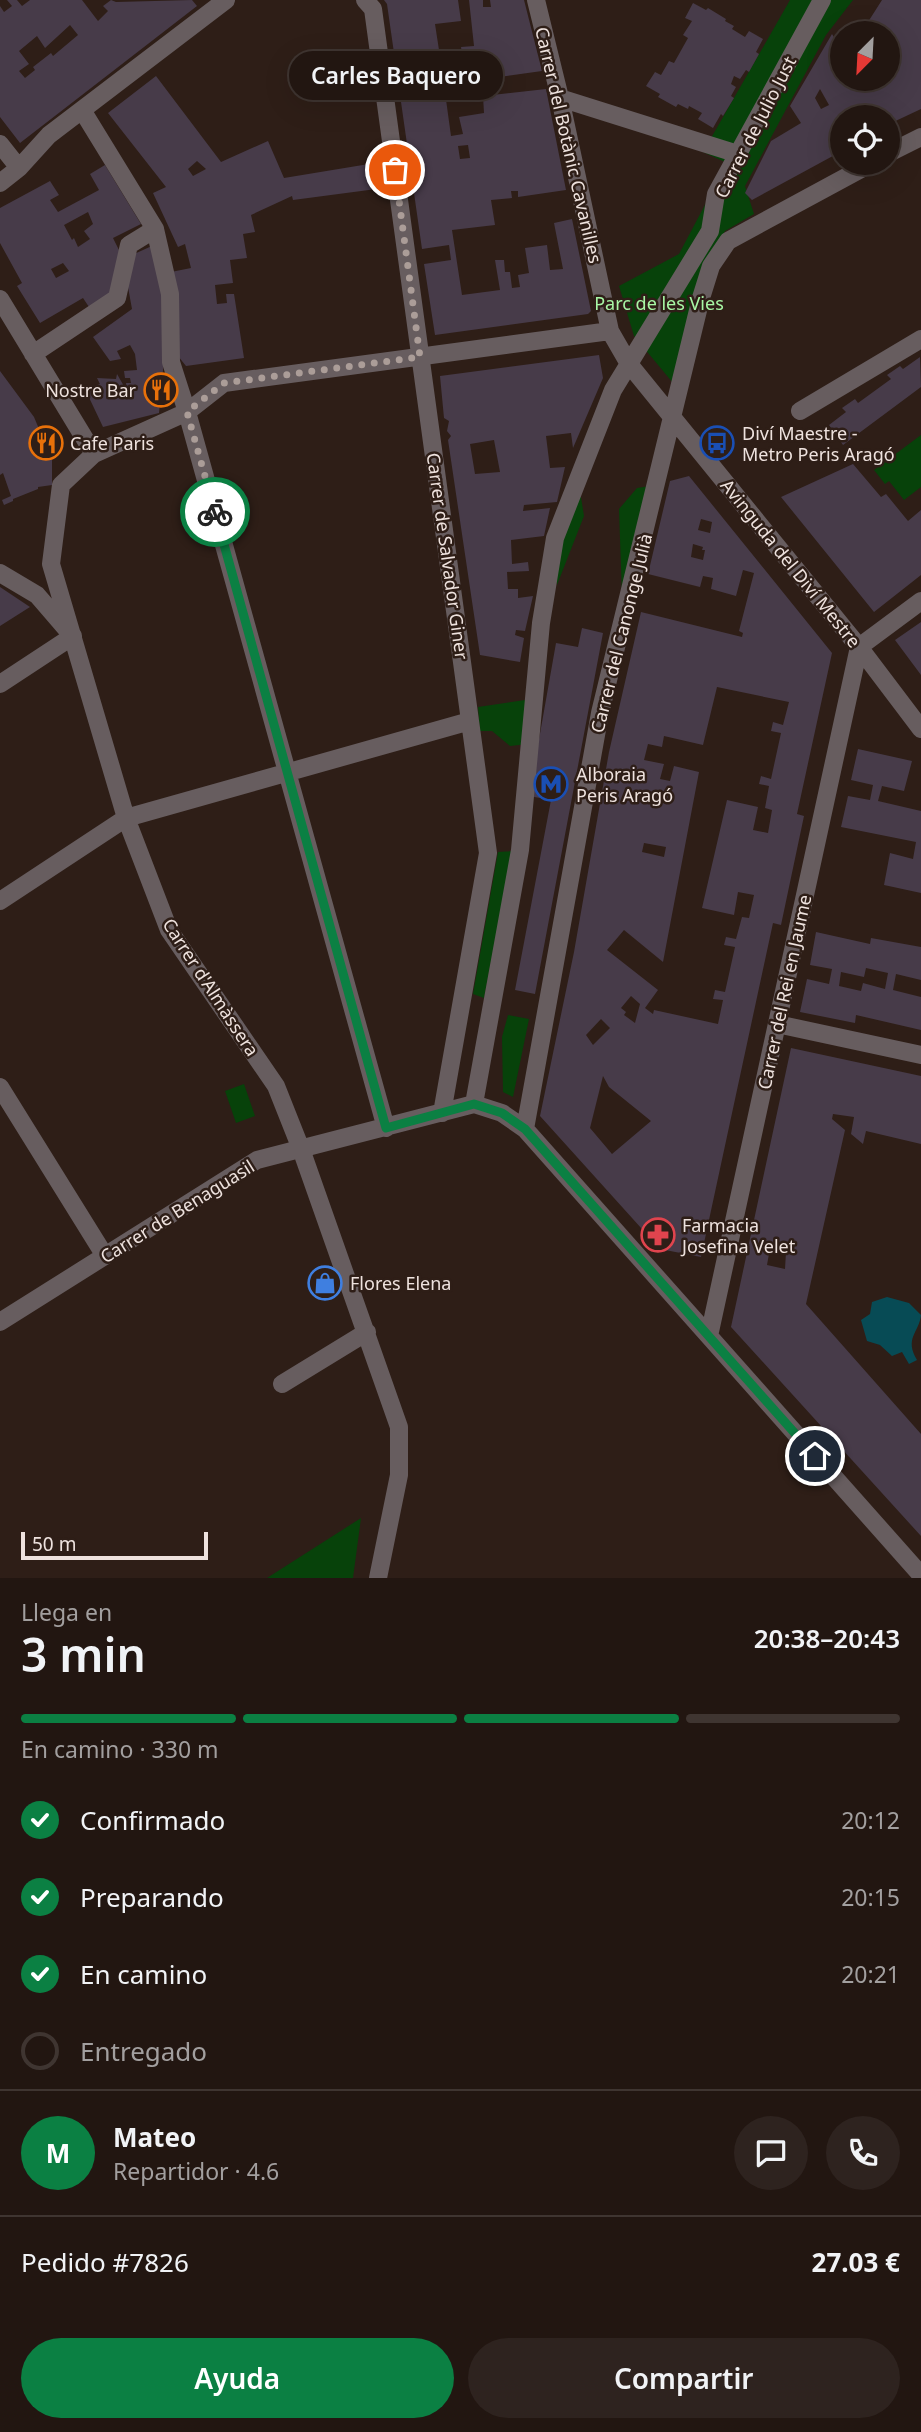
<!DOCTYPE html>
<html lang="es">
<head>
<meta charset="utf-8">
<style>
  :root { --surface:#221611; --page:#2e231f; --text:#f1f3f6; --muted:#a29f9f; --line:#3f3531; --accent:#0b8043 }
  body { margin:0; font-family:"Noto Sans",sans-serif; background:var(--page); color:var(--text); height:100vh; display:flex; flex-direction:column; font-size:26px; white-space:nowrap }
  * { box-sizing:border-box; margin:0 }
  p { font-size:23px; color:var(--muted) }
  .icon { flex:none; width:38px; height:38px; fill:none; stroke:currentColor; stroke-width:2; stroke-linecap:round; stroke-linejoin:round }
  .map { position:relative; height:1578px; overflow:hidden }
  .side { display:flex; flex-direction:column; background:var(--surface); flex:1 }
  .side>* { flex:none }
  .needle { width:46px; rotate:204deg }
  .tools { position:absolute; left:830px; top:21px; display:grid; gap:14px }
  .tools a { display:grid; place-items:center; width:70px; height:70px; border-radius:50%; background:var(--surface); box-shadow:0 7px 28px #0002,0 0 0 2px var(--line); font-size:35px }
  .scale { position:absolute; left:21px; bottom:18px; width:187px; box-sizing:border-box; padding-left:7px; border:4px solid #eee2de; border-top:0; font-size:19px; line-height:24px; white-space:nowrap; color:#eee2de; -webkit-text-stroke:5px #2e1e17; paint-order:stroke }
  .pin { position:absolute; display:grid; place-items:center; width:60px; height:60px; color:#fff; margin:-30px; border:4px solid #fff; border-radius:50%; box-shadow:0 2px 7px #0007 }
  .courier { position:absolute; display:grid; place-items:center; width:70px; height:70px; margin:-35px; border:5px solid #0b8043; border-radius:50%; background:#fff; color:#222; box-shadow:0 2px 9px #0007 }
  .bubble { position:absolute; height:49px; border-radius:24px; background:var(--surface); box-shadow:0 7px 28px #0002,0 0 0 2px var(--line); font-size:23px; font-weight:600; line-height:49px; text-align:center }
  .summary em { font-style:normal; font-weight:600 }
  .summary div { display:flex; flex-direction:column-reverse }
  .summary { display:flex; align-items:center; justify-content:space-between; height:119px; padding:0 21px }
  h1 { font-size:46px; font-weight:600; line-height:52px }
  .bar { display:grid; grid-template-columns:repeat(4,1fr); gap:10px 7px; align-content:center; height:84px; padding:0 21px }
  .bar i { height:9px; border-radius:5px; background:var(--line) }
  .bar .active { background:var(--accent) }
  .bar p { grid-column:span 4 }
  .line { display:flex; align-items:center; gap:18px; padding:0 21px; border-top:2px solid var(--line) }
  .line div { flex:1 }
  .round { display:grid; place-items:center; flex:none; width:74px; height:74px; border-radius:37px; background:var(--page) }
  ol { padding:0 21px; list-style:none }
  li { display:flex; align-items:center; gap:21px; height:77px }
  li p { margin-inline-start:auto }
  li .icon { padding:7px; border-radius:50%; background:var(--accent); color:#fff; stroke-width:4 }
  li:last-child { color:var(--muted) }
  li i { width:38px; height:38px; border:4px solid var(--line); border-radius:50% }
  .cta { display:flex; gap:14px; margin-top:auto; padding:14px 21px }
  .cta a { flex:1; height:80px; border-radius:42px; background:var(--accent); color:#fff; font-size:28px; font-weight:600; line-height:80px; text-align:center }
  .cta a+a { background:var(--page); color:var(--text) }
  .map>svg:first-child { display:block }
</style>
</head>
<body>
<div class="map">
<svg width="921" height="1578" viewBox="0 0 921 1578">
  <rect width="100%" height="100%" fill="#2e1e17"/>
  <path fill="#07420a" d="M 790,0 L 853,0 L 826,35 L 745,186 L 754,214 L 725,231 L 700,276 L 673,383 L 634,336 L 619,286 L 679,254 L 727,163 L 703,152 Z
    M 921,435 L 921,487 L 904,500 L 889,481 L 885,484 L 874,470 Z
    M 650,486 L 622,597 L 619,509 L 637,488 Z
    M 580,491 L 584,516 L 557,585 L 555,561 Z
    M 525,700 L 528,744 L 510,746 L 492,731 L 480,731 L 478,707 Z
    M 512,851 L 484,998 L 473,994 L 498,852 Z
    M 508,1015 L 529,1019 L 513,1097 L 503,1092 L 502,1037 Z
    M 244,1084 L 255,1116 L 236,1123 L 225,1091 Z
    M 361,1518 L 353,1578 L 267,1578 Z"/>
  <path fill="#074b55" d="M 887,1297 L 909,1303 L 921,1315 C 919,1333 904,1338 917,1360 L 909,1364 L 902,1352 L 892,1356 L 880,1345 L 867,1341 L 861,1320 L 870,1314 L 872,1302 Z"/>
  <path fill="#473b49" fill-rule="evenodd" d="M 7,0 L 17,0 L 22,6 L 30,0 L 82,0 L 98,21 L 108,11 L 103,6 L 111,0 L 116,2 L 192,0 L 197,6 L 20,143 L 0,117 L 0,6 L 4,12 L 12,6 ZM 70,25 L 78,35 L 53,56 L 51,53 L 33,67 L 35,70 L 25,78 L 19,71 L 29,64 L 19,51 L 37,36 L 45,48 Z
    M 384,0 L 458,0 L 461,21 L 435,24 L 439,50 L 446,49 L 449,69 L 464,67 L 461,47 L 474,46 L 469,0 L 483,0 L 483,7 L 491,7 L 490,0 L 524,0 L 542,71 L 444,85 L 451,136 L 463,134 L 459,117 L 484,113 L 483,96 L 546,89 L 566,190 L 518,197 L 518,191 L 511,191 L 512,198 L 491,200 L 495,225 L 452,230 L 462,295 L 500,290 L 495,260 L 504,260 L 505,272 L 510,272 L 512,288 L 520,287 L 518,275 L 529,273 L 525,248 L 547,245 L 550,270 L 563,269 L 554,223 L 572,219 L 591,311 L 588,314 L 435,335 L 424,264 L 451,260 L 449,245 L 422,249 L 387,4 ZM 468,145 L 470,158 L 460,159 L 458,146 Z
    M 882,0 L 921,0 L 921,109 L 887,125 L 887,117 L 842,117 L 842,151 L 752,200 L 745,193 L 771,141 L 801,123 L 790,106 L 832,34 L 842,50 L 842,79 L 887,79 L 887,33 L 861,33 ZM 820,89 L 829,105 L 821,109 L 815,98 Z
    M 693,3 L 706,10 L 708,8 L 726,19 L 725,21 L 734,26 L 732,29 L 745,37 L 749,31 L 763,39 L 756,52 L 759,54 L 749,72 L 746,70 L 740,79 L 734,76 L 731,84 L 736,87 L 731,96 L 734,98 L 723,116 L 721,114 L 713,128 L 698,119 L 702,113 L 689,106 L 688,109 L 678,104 L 676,107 L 658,97 L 660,94 L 646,86 L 655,72 L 661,75 L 669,61 L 674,63 L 688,38 L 683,35 L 692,21 L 685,18 Z
    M 156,76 L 221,162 L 268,141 L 284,178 L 381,162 L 384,188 L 293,200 L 292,196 L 251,215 L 255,232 L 243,234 L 247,258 L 230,260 L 233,283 L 215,285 L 217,304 L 227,303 L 226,294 L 234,294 L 244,358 L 186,366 L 174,351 L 171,272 L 191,268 L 185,244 L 178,247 L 153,193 L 166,187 L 108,113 ZM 197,161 L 206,169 L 193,176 L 188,169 Z
    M 105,165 L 141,224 L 113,238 L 120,252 L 115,290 L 89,307 L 83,298 L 40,323 L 17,286 L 22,283 L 0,243 L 0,208 L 50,181 L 59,195 L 50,200 L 58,212 L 99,190 L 90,174 ZM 88,212 L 93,224 L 84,231 L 90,239 L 78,247 L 74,238 L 72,240 L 64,225 ZM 63,263 L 69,271 L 56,278 L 51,269 Z
    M 154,245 L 163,289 L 165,349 L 159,413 L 103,427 L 85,389 L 100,384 L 97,378 L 116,379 L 117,374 L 125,388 L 120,390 L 122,394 L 127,392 L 126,383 L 131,383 L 130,378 L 125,378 L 124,371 L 137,370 L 135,354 L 130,345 L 117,351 L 121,359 L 110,361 L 93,337 L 132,309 L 126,276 L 132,255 Z
    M 599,355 L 603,378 L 573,448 L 571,433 L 546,436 L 550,468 L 565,467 L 557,502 L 524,505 L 523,511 L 550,508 L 544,536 L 511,540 L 512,564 L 528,562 L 529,571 L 507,572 L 508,589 L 518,589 L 518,598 L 533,596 L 525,631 L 516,630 L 515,635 L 524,638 L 520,662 L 480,655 L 448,440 L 451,436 L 447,431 L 449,421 L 444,418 L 440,376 ZM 494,440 L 500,472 L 475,474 L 470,444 Z
    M 920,357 L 921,387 L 843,445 L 829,425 L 846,412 L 842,408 L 855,399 L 858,403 L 891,379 L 887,375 L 900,366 L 903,369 Z
    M 0,371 L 34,417 L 52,460 L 52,485 L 38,487 L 38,489 L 13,499 L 13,501 L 4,505 L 2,500 L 11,496 L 3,473 L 0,475 Z
    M 853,464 L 881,497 L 886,494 L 908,521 L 921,510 L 921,575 L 874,612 L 781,497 Z
    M 689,476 L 832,653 L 797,814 L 804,816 L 781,925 L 773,923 L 701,1257 L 660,1249 L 540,1116 L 574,952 L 609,752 L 641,612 L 742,637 L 743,633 L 739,631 L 754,573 L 743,570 L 736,596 L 711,589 L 713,578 L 703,576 L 700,587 L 648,574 L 670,481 ZM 701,519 L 712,522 L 710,533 L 698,530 ZM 693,544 L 703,547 L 702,550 L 705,550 L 703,560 L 691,557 ZM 717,687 L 789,702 L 783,725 L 773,722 L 771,731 L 781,733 L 771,779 L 761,776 L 759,784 L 769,786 L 765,808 L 772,810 L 768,833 L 753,830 L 758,807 L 727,800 L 702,908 L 734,915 L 738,892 L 754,895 L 749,918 L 742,917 L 736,939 L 726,937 L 724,945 L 735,947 L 725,992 L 715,990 L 713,999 L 723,1000 L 718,1024 L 654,1010 L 653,1014 L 645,1008 L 658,990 L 607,950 L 624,930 L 663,962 L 699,772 L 674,766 L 670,781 L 660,779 L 664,764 L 644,760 L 648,744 L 662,747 L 664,736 L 703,745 ZM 644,843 L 666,847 L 664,857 L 642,852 ZM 631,996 L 640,1004 L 635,1023 L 624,1015 L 626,1012 L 621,1008 ZM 601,1019 L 610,1028 L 593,1045 L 586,1035 ZM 603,1076 L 609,1087 L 651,1121 L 612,1154 L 590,1128 Z
    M 0,587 L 30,607 L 0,626 Z
    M 921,622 L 921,675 L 895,640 Z
    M 582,628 L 603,633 L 535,994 L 515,990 L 551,800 L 529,796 L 556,643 L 578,647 Z
    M 858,749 L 912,761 L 904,791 L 882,786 L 878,801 L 921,811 L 921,893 L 884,885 L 890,853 L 913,859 L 916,842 L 841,827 L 848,796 L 870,800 L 873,785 L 851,780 Z
    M 816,932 L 870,944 L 871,938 L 921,947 L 921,980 L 896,974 L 893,990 L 921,997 L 921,1030 L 856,1015 L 855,1023 L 800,1012 L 807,979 L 829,984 L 832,969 L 810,965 ZM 866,968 L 888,973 L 885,989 L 863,983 L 861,991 L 839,986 L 841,972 L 864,977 Z
    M 791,1048 L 921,1076 L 921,1144 L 866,1131 L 863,1144 L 851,1134 L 854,1117 L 833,1114 L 832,1119 L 845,1130 L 806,1304 L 921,1434 L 921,1536 L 731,1327 ZM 770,1248 L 786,1252 L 785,1269 L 767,1265 Z"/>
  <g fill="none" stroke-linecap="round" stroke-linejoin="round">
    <path stroke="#675d5f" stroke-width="18" d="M 365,0 L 373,9 L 488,853 L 442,1113
      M 536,0 L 560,98 L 610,331 L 629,364 L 859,647 L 921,729
      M 560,98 L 738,154
      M 82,110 L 155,229 L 170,294 L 171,362 L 187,412 L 386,1128
      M 0,144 L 19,168
      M 887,154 L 921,137
      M 0,183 L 19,168 L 49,135 L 226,0
      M 0,299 L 94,454
      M 33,354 L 117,298 L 129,245 L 155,229
      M 800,411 L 921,339
      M 0,573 L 37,595 L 68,631
      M 0,684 L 73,636
      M 0,901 L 126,818 L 470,721
      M 777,1024 L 921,1055
      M 0,1087 L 105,1256
      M 474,1104 L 520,850 L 541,623 L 555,538 L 613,390 L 710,231 L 716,194 L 822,0
      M 525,1129 L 600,713 L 701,298 L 711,266 L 728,241 L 872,163
      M 0,1322 L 257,1160 L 474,1104 L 502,1113 L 525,1129 L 921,1575
      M 709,1336 L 859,647 L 921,601
      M 282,1384 L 367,1332
      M 378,1578 L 399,1475 L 399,1427 L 301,1149 L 276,1086 L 169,930 L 126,818 L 51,564 L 61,485 L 94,454 L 187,412 L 224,383 L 610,331"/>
  </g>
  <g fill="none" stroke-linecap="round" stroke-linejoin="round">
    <path stroke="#ab9d98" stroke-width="7" stroke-dasharray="0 12.6" d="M 215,512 L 187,412 L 224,383 L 420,357 L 395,170"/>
    <path stroke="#0b8043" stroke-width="9" d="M 215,512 L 386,1128 L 474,1104 L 502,1113 L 525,1129 L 815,1456"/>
  </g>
  <defs>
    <symbol id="restaurant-ring" viewBox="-11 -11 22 22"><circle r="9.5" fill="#2e1e17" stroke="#e8710a" stroke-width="1.5"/><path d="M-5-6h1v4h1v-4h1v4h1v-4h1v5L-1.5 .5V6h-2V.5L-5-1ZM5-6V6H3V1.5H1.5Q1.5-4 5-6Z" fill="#e8710a"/></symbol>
    <symbol id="bus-ring" viewBox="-11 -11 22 22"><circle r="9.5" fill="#2e1e17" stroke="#1a4fb4" stroke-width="1.5"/><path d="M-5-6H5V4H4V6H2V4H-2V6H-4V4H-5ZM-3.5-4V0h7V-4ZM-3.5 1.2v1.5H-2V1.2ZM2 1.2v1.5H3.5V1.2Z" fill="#1a4fb4"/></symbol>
    <symbol id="metro-ring" viewBox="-11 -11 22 22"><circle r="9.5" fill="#2e1e17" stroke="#1a4fb4" stroke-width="1.5"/><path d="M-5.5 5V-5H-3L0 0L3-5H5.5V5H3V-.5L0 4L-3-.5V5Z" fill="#1a4fb4"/></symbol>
    <symbol id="pharmacy-ring" viewBox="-11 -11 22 22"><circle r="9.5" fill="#2e1e17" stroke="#e0444e" stroke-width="1.5"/><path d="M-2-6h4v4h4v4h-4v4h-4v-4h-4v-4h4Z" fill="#e0444e"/></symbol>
    <symbol id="shop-ring" viewBox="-11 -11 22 22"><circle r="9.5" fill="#2e1e17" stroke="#3f7fe0" stroke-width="1.5"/><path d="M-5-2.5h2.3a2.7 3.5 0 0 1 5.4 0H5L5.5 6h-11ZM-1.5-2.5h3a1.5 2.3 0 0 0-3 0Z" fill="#3f7fe0"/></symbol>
  </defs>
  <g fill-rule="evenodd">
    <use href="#restaurant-ring" x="142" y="371" width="38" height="38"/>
    <use href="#restaurant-ring" x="27" y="424" width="38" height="38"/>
    <use href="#bus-ring" x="698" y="424" width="38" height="38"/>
    <use href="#metro-ring" x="532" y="765" width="38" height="38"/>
    <use href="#pharmacy-ring" x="639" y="1216" width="38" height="38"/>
    <use href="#shop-ring" x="306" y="1264" width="38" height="38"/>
  </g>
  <g text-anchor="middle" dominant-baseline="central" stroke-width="5" stroke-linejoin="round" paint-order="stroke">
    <g font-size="18" fill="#eee2de" stroke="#2e1e17">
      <text transform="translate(755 127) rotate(-63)">Carrer de Julio Just</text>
      <text transform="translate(569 145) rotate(77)">Carrer del Botànic Cavanilles</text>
      <text transform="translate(448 556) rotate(82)">Carrer de Salvador Giner</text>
      <text transform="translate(791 563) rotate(51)">Avinguda del Diví Mestre</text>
      <text transform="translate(621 633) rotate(-76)">Carrer del Canonge Julià</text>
      <text transform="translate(211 987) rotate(57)">Carrer d'Almàssera</text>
      <text transform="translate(784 992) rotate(-78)">Carrer del Rei en Jaume</text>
      <text transform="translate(177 1211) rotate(-32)">Carrer de Benaguasil</text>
    </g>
    <g font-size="18" fill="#a8f7a5" stroke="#2e1e17">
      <text x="659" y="303">Parc de les Vies</text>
    </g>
    <g font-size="18" fill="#eee2de" stroke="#2e1e17" text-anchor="start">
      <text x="136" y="390" text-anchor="end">Nostre Bar</text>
      <text x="742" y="433">Diví Maestre -<tspan x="742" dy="21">Metro Peris Aragó</tspan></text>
      <text x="70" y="443">Cafe Paris</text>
      <text x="576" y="774">Alboraia<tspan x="576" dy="21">Peris Aragó</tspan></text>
      <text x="682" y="1225">Farmacia<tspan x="682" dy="21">Josefina Velet</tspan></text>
      <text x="350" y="1283">Flores Elena</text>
    </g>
  </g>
</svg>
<div class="tools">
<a><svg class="needle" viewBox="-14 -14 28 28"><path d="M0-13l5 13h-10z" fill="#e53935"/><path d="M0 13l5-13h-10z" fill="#a29f9f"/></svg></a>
<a><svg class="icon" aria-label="locate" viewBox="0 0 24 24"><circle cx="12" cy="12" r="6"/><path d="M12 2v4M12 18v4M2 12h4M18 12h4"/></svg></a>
</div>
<div class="scale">50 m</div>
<div class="pin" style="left:395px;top:170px;background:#ea580c"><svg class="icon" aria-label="bag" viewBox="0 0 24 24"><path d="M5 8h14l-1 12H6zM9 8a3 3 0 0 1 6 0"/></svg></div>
<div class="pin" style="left:815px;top:1456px;background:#1f2937"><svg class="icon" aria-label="home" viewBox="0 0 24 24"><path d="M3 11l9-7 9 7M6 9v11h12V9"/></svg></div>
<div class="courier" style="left:215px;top:512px"><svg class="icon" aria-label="bike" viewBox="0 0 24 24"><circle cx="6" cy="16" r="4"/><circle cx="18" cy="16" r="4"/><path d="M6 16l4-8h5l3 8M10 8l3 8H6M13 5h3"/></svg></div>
<div class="bubble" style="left:289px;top:51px;width:214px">Carles Baquero</div>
</div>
<section class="side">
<div class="summary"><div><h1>3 min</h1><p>Llega en</p></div><em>20:38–20:43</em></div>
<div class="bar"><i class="active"></i><i class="active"></i><i class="active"></i><i></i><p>En camino · 330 m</p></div>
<ol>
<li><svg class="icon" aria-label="check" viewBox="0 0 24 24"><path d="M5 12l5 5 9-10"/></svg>Confirmado<p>20:12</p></li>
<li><svg class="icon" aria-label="check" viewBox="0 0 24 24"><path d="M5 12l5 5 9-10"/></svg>Preparando<p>20:15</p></li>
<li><svg class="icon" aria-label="check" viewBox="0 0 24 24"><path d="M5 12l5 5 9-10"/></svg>En camino<p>20:21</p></li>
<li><i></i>Entregado</li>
</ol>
<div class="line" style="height:126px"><b class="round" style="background:var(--accent);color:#fff">M</b><div><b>Mateo</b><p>Repartidor · 4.6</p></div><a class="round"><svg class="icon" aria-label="chat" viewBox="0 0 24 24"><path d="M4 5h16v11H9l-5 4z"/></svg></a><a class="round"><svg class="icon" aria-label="phone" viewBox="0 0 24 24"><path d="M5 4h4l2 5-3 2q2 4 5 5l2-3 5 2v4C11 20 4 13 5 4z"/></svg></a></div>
<div class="line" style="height:91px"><div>Pedido #7826</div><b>27.03 €</b></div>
<div class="cta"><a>Ayuda</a><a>Compartir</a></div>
</section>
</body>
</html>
